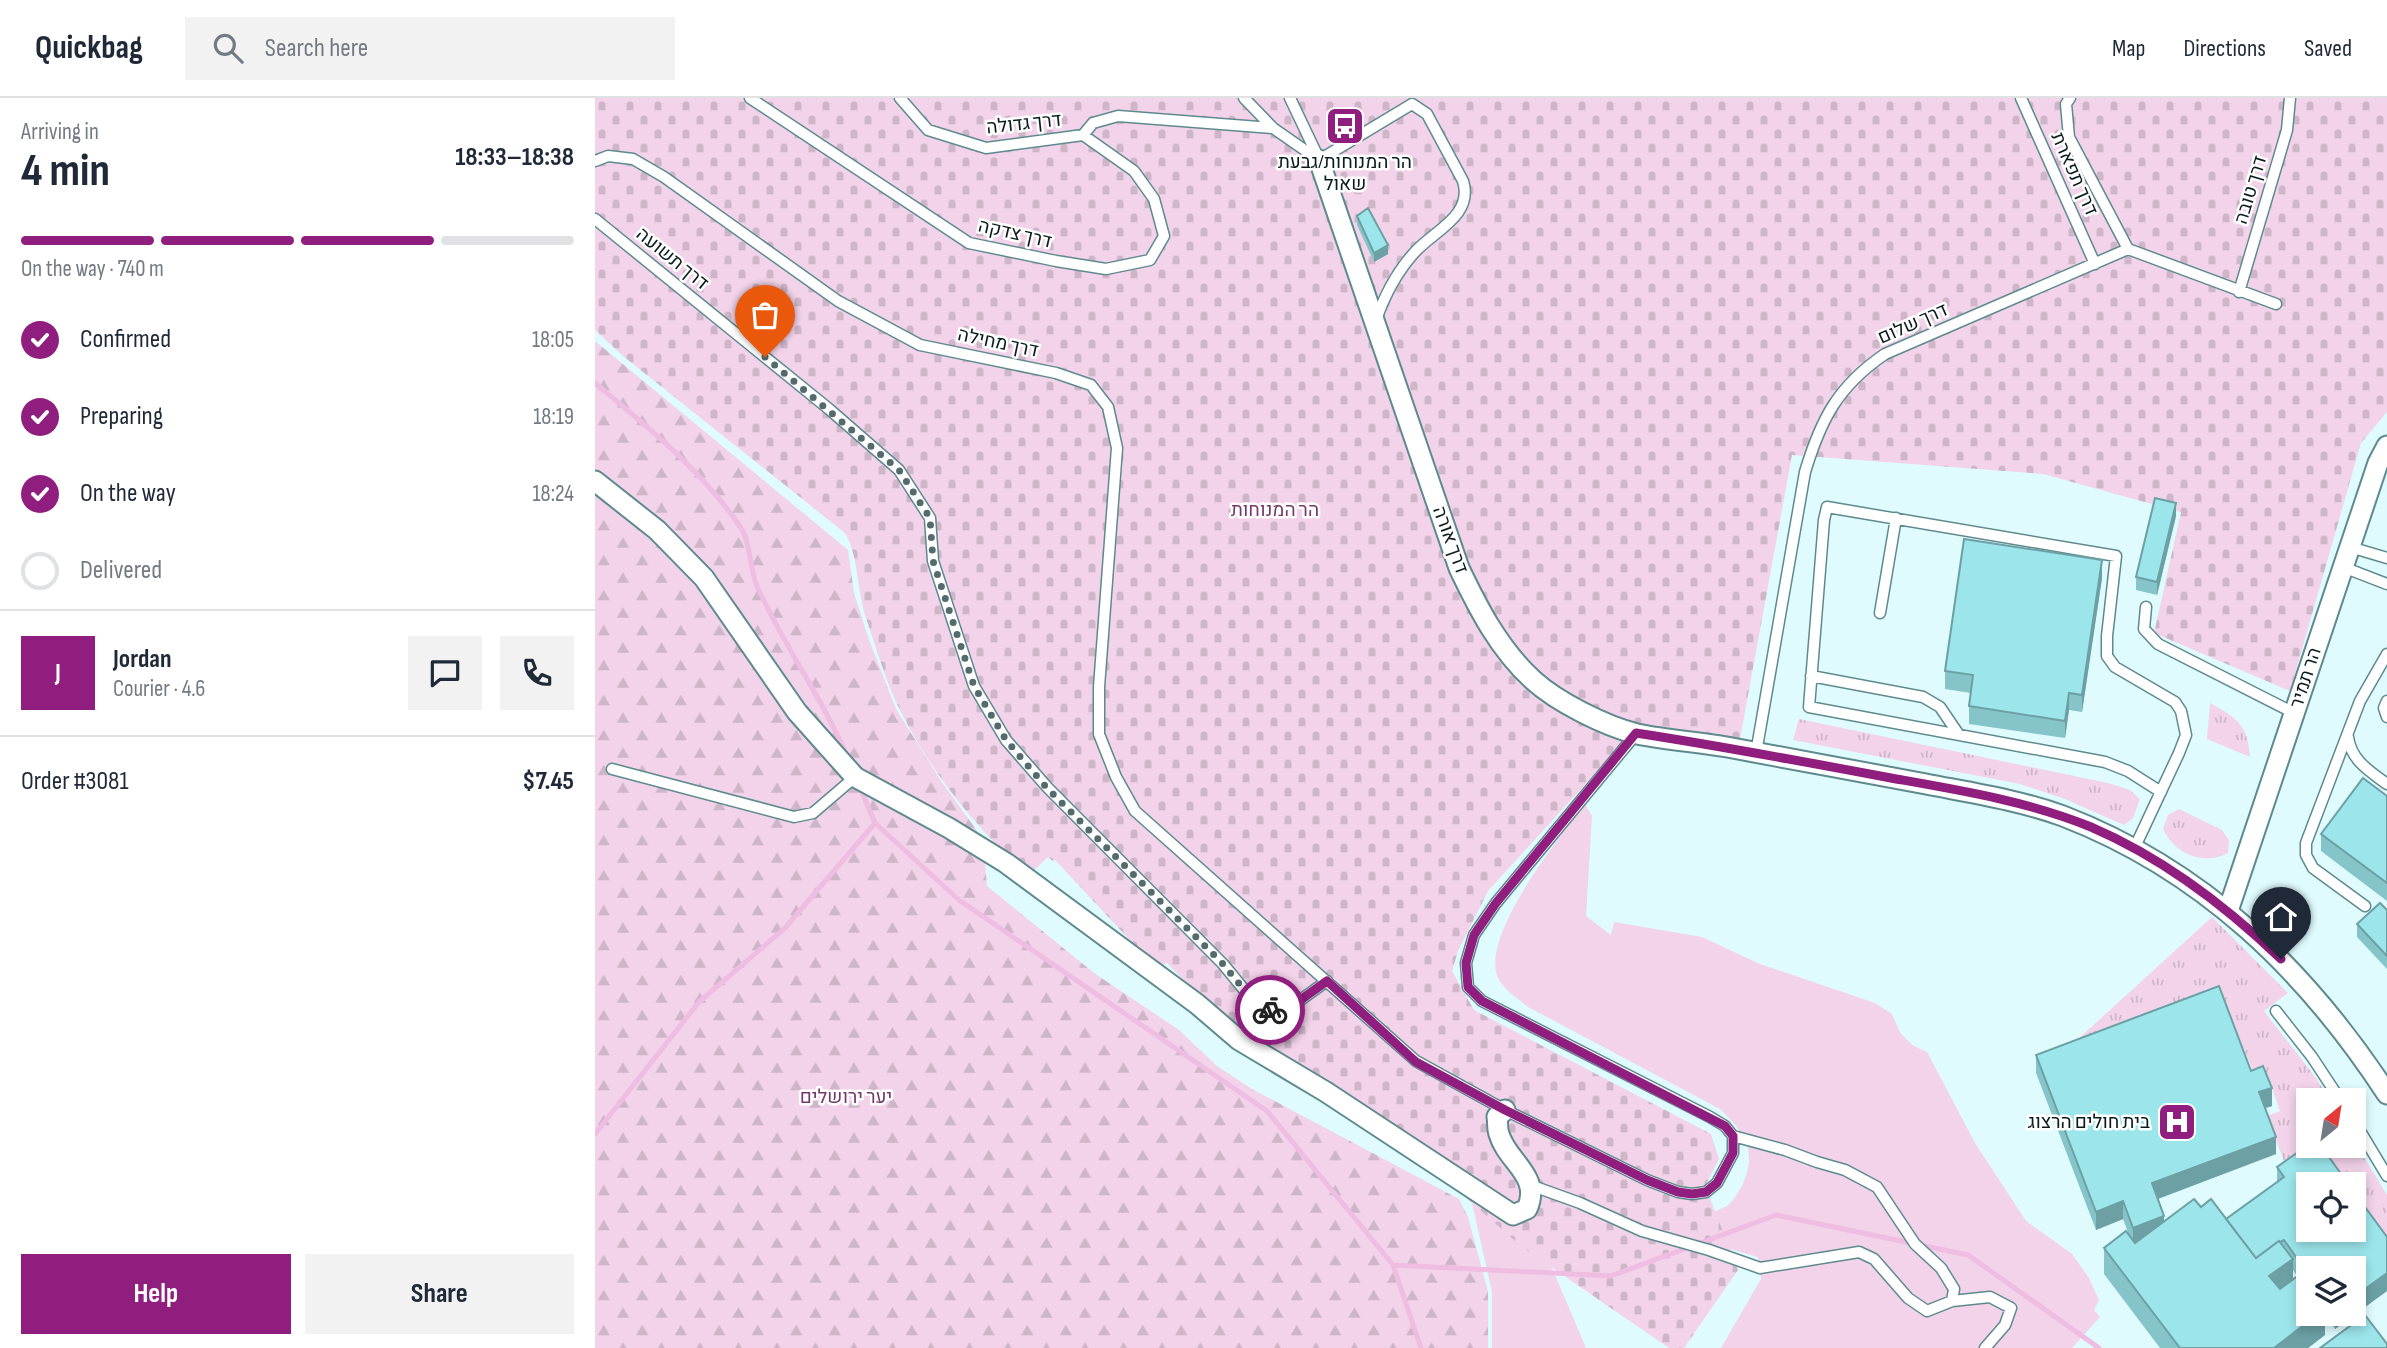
<!DOCTYPE html>
<html lang="en">
<head>
<meta charset="utf-8">
<style>
  :root { --surface:#fff; --page:#f2f2f3; --text:#1f2937; --muted:#747a83; --line:#e0e1e3; --accent:#901e7e }
  body { margin:0; font-family:"Sofia Sans Condensed",Heebo,sans-serif; background:var(--page); color:var(--text); height:100vh; display:flex; flex-direction:column; font-size:26px; white-space:nowrap }
  * { box-sizing:border-box; margin:0 }
  p { font-size:23px; color:var(--muted) }
  .icon { flex:none; width:38px; height:38px; fill:none; stroke:currentColor; stroke-width:2; stroke-linecap:round; stroke-linejoin:round }
  .map { position:relative; flex:1; overflow:hidden }
  .details { display:flex; flex-direction:column; background:var(--surface); width:595px }
  .details>* { flex:none }
  .needle { width:46px; rotate:30deg }
  .controls { position:absolute; left:1701px; top:990px; display:grid; gap:14px }
  .controls a { display:grid; place-items:center; width:70px; height:70px; border-radius:0px; background:var(--surface); box-shadow:0 4px 10px #0003; font-size:35px }
  .pin { position:absolute; display:grid; place-items:center; width:60px; height:60px; color:#fff; margin:-72px -30px; border-radius:50% 50% 50% 0; rotate:-45deg; box-shadow:0 0 7px #0007 }
  .pin .icon { rotate:45deg }
  .courier { position:absolute; display:grid; place-items:center; width:70px; height:70px; margin:-35px; border:5px solid #901e7e; border-radius:50%; background:#fff; color:#222; box-shadow:0 2px 9px #0007 }
  .headline em { font-style:normal; font-weight:700 }
  .headline div { display:flex; flex-direction:column-reverse }
  .headline { display:flex; align-items:center; justify-content:space-between; height:119px; padding:0 21px }
  h1 { font-size:46px; font-weight:700; line-height:52px }
  .bar { display:grid; grid-template-columns:repeat(4,1fr); gap:10px 7px; align-content:center; height:84px; padding:0 21px }
  .bar i { height:9px; border-radius:5px; background:var(--line) }
  .bar .active { background:var(--accent) }
  .bar p { grid-column:span 4 }
  .line { display:flex; align-items:center; gap:18px; padding:0 21px; border-top:2px solid var(--line) }
  .line div { flex:1 }
  .round { display:grid; place-items:center; flex:none; width:74px; height:74px; border-radius:0px; background:var(--page) }
  ol { padding:0 21px; list-style:none }
  li { display:flex; align-items:center; gap:21px; height:77px }
  li p { margin-inline-start:auto }
  li .icon { padding:7px; border-radius:50%; background:var(--accent); color:#fff; stroke-width:4 }
  li:last-child { color:var(--muted) }
  li i { width:38px; height:38px; border:4px solid var(--line); border-radius:50% }
  .cta { display:flex; gap:14px; margin-top:auto; padding:14px 21px }
  .cta a { flex:1; height:80px; border-radius:0px; background:var(--accent); color:#fff; font-size:28px; font-weight:700; line-height:80px; text-align:center }
  .cta a+a { background:var(--page); color:var(--text) }
  header { display:flex; align-items:center; gap:42px; box-sizing:border-box; height:98px; padding:0 35px; background:var(--surface); border-bottom:2px solid var(--line) }
  header strong { font-size:33px }
  nav { display:flex; gap:38px; margin-inline-start:auto; font-size:24px }
  .search { width:490px; height:63px; background:var(--page); display:flex; align-items:center; gap:18px; box-sizing:border-box; padding:0 24px; border-radius:0px; color:var(--muted); font-size:26px }
  main { display:flex; flex:1; min-height:0 }
  .map>svg:first-child { display:block }
</style>
</head>
<body>
<header>
<strong>Quickbag</strong>
<div class="search"><svg class="icon" aria-label="search" viewBox="0 0 24 24"><circle cx="10" cy="10" r="6"/><path d="M15 15l6 6"/></svg>Search here</div>
<nav><a>Map</a><a>Directions</a><a>Saved</a></nav>
</header>
<main>
<section class="details">
<div class="headline"><div><h1>4 min</h1><p>Arriving in</p></div><em>18:33–18:38</em></div>
<div class="bar"><i class="active"></i><i class="active"></i><i class="active"></i><i></i><p>On the way · 740 m</p></div>
<ol>
<li><svg class="icon" aria-label="check" viewBox="0 0 24 24"><path d="M5 12l5 5 9-10"/></svg>Confirmed<p>18:05</p></li>
<li><svg class="icon" aria-label="check" viewBox="0 0 24 24"><path d="M5 12l5 5 9-10"/></svg>Preparing<p>18:19</p></li>
<li><svg class="icon" aria-label="check" viewBox="0 0 24 24"><path d="M5 12l5 5 9-10"/></svg>On the way<p>18:24</p></li>
<li><i></i>Delivered</li>
</ol>
<div class="line" style="height:126px"><b class="round" style="background:var(--accent);color:#fff">J</b><div><b>Jordan</b><p>Courier · 4.6</p></div><a class="round"><svg class="icon" aria-label="chat" viewBox="0 0 24 24"><path d="M4 5h16v11H9l-5 4z"/></svg></a><a class="round"><svg class="icon" aria-label="phone" viewBox="0 0 24 24"><path d="M5 4h4l2 5-3 2q2 4 5 5l2-3 5 2v4C11 20 4 13 5 4z"/></svg></a></div>
<div class="line" style="height:91px"><div>Order #3081</div><b>$7.45</b></div>
<div class="cta"><a>Help</a><a>Share</a></div>
</section>
<div class="map">
<svg width="1792" height="1250" viewBox="0 0 1792 1250">
  <defs>
    <pattern id="forest-firs" width="22" height="20" patternUnits="userSpaceOnUse" patternTransform="scale(1.75)"><rect width="22" height="20" fill="#f2d3e9"/><path d="M5 1l3.5 6h-7zM16 11l3.5 6h-7z" fill="#ceb5c7"/></pattern>
    <pattern id="cemetery-stones" width="16" height="16" patternUnits="userSpaceOnUse" patternTransform="scale(1.75)"><rect width="16" height="16" fill="#f2d3e9"/><path d="M2 7V4a2 2 0 0 1 4 0v3zM10 15v-3a2 2 0 0 1 4 0v3z" fill="#ceb5c7"/></pattern>
    <pattern id="park-tufts" width="24" height="20" patternUnits="userSpaceOnUse" patternTransform="scale(1.75)"><rect width="24" height="20" fill="#f2d3e9"/><path d="M3 7l-1-3M5 7V3M7 7l1-3M15 17l-1-3M17 17v-4M19 17l1-3" fill="none" stroke="#ceb5c7"/></pattern>
  </defs>
  <rect width="100%" height="100%" fill="#e0fbfe"/>
  <path fill="#f2d3e9" d="M 990,706 L 997,718 L 991,818 L 1016,837 L 1019,824 L 1107,839 L 1165,866 L 1280,905 L 1297,916 L 1306,936 L 1319,948 L 1332,954 L 1380,1045 L 1431,1123 L 1477,1156 L 1494,1180 L 1504,1202 L 1499,1212 L 1505,1219 L 1477,1250 L 1126,1250 L 1166,1181 L 1163,1159 L 1056,1129 C 1079,1123 1110,1119 1130,1109 C 1137,1106 1143,1094 1147,1088 C 1163,1053 1150,1035 1125,1011 L 933,909 C 921,899 905,890 901,874 C 892,830 963,741 990,706 Z
    M 877,1105 L 932,1111 L 991,1250 L 897,1250 L 897,1194 Z"/>
  <path fill="url(#forest-firs)" d="M 0,243 L 253,452 L 259,495 L 274,542 L 301,611 L 346,683 L 388,741 L 392,788 L 499,875 L 584,932 L 622,968 L 657,991 L 864,1101 L 873,1119 L 893,1194 L 893,1250 L 0,1250 Z"/>
  <path fill="url(#cemetery-stones)" d="M 0,0 L 1792,0 L 1792,314 L 1766,345 L 1695,593 L 1559,535 L 1586,414 L 1448,376 L 1197,357 L 1143,652 L 1028,645 L 893,793 L 863,853 L 857,873 L 879,912 L 1116,1036 L 1124,1061 L 1110,1088 L 1143,1172 L 1089,1250 L 1074,1250 L 927,1149 L 800,1037 L 638,933 L 572,865 L 561,870 L 460,762 L 458,763 L 453,759 L 434,777 C 383,733 339,678 308,618 C 292,588 283,555 272,523 C 262,496 264,458 250,435 L 28,258 L 0,232 Z"/>
  <path fill="url(#park-tufts)" d="M 1615,605 C 1642,620 1653,627 1655,659 L 1612,641 Z
    M 1204,621 L 1513,685 L 1535,692 L 1545,701 L 1538,720 L 1529,727 L 1470,701 L 1425,686 L 1198,642 Z
    M 1584,711 L 1627,732 L 1634,742 L 1633,755 C 1608,768 1580,756 1568,731 L 1573,717 Z
    M 1617,819 L 1693,895 L 1669,913 L 1721,980 L 1735,1003 L 1713,1003 L 1713,1048 L 1759,1048 L 1759,1042 L 1792,1097 L 1792,1148 L 1759,1102 L 1759,1087 L 1748,1087 L 1690,1066 L 1672,1018 L 1685,1013 L 1672,976 L 1660,979 L 1627,896 L 1471,952 Z"/>
  <g fill="none" stroke-linecap="round" stroke-linejoin="round">
    <path stroke="#eebde1" stroke-width="5" d="M 0,285 C 52,328 105,371 144,427 C 156,443 154,469 162,488 C 188,547 227,599 252,658
      M 265,690 L 280,725 L 364,802 L 672,1013 L 798,1167 L 826,1250
      M 0,1036 L 104,904 L 190,830 L 280,725
      M 798,1167 L 1016,1178 L 1181,1117 L 1373,1157 L 1504,1250"/>
    <defs>
      <path id="service" d="M 155,0 L 374,145 L 461,163 L 511,171 L 555,162 L 569,138 L 559,101 L 539,73 L 488,37
        M 305,0 L 333,32 L 391,50 L 488,37 L 498,25 L 523,18 L 678,30 L 724,62
        M 649,0 L 678,30
        M 695,0 L 724,61
        M 1426,0 L 1500,166
        M 1475,0 L 1471,6 L 1474,39 L 1533,151
        M 724,62 L 817,6
        M 0,63 L 13,58 L 38,61 L 69,79 L 243,203 L 325,247 L 461,275 L 496,287 L 513,309 L 522,350 L 504,589 L 504,636 L 521,679 L 540,713 L 821,963 L 910,1012 L 1052,1082 L 1083,1094 L 1097,1096 L 1111,1094 L 1122,1085 L 1138,1055 L 1138,1038
        M 0,121 L 234,311 L 304,372 L 335,420 L 338,463 L 379,588 L 411,642 L 452,689 L 628,866 L 665,911 L 690,913 L 732,883
        M 1644,194 L 1692,32 L 1695,0
        M 781,222 C 789,199 802,174 819,155 C 838,133 879,118 868,83 L 832,16 L 817,6
        M 1755,449 L 1792,460
        M 1748,469 L 1792,486
        M 1551,509 L 1549,531 L 1563,546 L 1699,615
        M 1285,515 L 1301,420
        M 1216,578 L 1328,599 L 1345,609 L 1364,637
        M 1792,603 L 1789,610 L 1792,619
        M 1041,636 L 901,805 L 879,837 L 871,865 L 873,889 L 887,903 L 1115,1019 L 1130,1028 L 1138,1038
        M 1753,639 C 1756,662 1774,673 1792,686
        M 1161,655 L 1210,374 C 1226,321 1243,288 1290,256 L 1533,151 L 1681,206
        M 17,671 L 199,719 L 218,715 L 260,679
        M 1539,751 L 1584,655 L 1591,637 L 1586,613 L 1580,604 L 1520,569 L 1512,558 L 1512,538 L 1521,458 L 1232,409 L 1229,422 L 1214,609 L 1510,664 L 1533,673 L 1566,694
        M 1770,808 L 1718,770 L 1711,757 L 1711,745 L 1765,603 L 1792,556
        M 1681,913 L 1717,959 L 1746,1003
        M 1759,1023 L 1792,1078
        M 935,1087 L 985,1105 L 1047,1133 L 1114,1152 L 1165,1170 L 1264,1154 L 1279,1161 L 1313,1200 L 1332,1213 L 1357,1203 L 1359,1191 L 1346,1170 L 1320,1146 L 1282,1089 L 1250,1072 L 1222,1064 L 1190,1052 L 1138,1038
        M 1357,1203 L 1395,1199 L 1416,1210 L 1410,1227 L 1390,1250"/>
      <path id="minor" d="M 724,62 L 864,470 C 883,510 904,551 938,582 C 962,604 1010,628 1042,636 C 1072,642 1102,644 1132,649 C 1198,661 1265,674 1331,686 C 1377,695 1424,702 1468,718 C 1608,772 1711,872 1792,996
        M 0,383 L 62,432 L 109,480 L 202,614 L 260,679 L 354,730 L 411,765 L 602,906 L 644,942 L 731,994 L 918,1117 L 932,1111 C 947,1078 912,1064 904,1036 C 902,1031 903,1024 902,1019 L 910,1012
        M 1633,813 L 1783,365 L 1792,348"/>
    </defs>
    <use href="#service" stroke="#5e8a8e" stroke-width="13"/>
    <use href="#minor" stroke="#5e8a8e" stroke-width="23"/>
    <use href="#service" stroke="#fff" stroke-width="10"/>
    <use href="#minor" stroke="#fff" stroke-width="19"/>
  </g>
  <path fill="#85c5ca" fill-rule="evenodd" d="M 762,118 L 793,156 L 779,164 L 762,127 Z
    M 1581,418 L 1562,497 L 1541,492 L 1541,479 Z
    M 1507,480 L 1487,614 L 1474,612 L 1470,640 L 1374,626 L 1374,608 L 1376,595 L 1350,591 L 1350,573 Z
    M 1792,698 L 1792,803 L 1726,753 L 1726,736 Z
    M 1792,812 L 1792,871 L 1762,839 L 1762,826 Z
    M 1441,957 L 1656,973 L 1677,1008 L 1670,1010 L 1681,1056 L 1563,1101 L 1569,1123 L 1606,1109 L 1631,1121 L 1682,1084 L 1682,1069 L 1792,1139 L 1792,1193 L 1740,1231 L 1730,1217 L 1730,1237 L 1713,1250 L 1565,1250 L 1509,1176 L 1509,1150 L 1534,1137 L 1528,1121 L 1501,1132 L 1441,975 ZM 1713,1171 L 1759,1216 L 1713,1216 ZM 1698,1172 L 1702,1178 L 1698,1181 Z"/>
  <path fill="#6ca0a4" d="M 793,147 L 793,156 L 779,164 L 779,155 Z
    M 1581,405 L 1581,418 L 1562,497 L 1562,484 Z
    M 1507,462 L 1507,480 L 1487,614 L 1487,597 Z
    M 1474,595 L 1474,612 L 1470,640 L 1470,623 Z
    M 1677,990 L 1677,1008 L 1664,1012 L 1664,994 Z
    M 1681,1039 L 1681,1056 L 1557,1103 L 1557,1085 Z
    M 1528,1103 L 1528,1121 L 1501,1132 L 1501,1114 Z
    M 1569,1118 L 1569,1136 L 1538,1148 L 1538,1130 Z
    M 1698,1161 L 1698,1186 L 1674,1204 L 1674,1178 Z
    M 1792,1175 L 1792,1193 L 1740,1231 L 1740,1216 L 1759,1216 L 1759,1199 Z
    M 1723,1216 L 1730,1216 L 1730,1237 L 1713,1250 L 1679,1250 Z"/>
  <path fill="#9be5eb" stroke="#6ca0a4" stroke-width="2" d="M 773,110 L 793,147 L 779,155 L 762,118 Z
    M 1560,400 L 1581,405 L 1562,484 L 1541,479 Z
    M 1369,441 L 1507,462 L 1487,597 L 1474,595 L 1470,623 L 1374,608 L 1378,577 L 1350,573 Z
    M 1768,680 L 1792,698 L 1792,785 L 1726,736 Z
    M 1785,805 L 1792,812 L 1792,858 L 1762,826 Z
    M 1624,888 L 1656,973 L 1668,968 L 1677,990 L 1664,994 L 1681,1039 L 1557,1085 L 1569,1118 L 1538,1130 L 1528,1103 L 1501,1114 L 1441,957 Z
    M 1713,1047 L 1713,1048 L 1726,1048 L 1754,1087 L 1713,1087 L 1713,1132 L 1759,1132 L 1759,1094 L 1792,1139 L 1792,1175 L 1759,1199 L 1759,1171 L 1713,1171 L 1713,1176 L 1689,1142 L 1685,1144 L 1684,1143 L 1661,1160 L 1631,1121 L 1689,1079 L 1682,1069 Z
    M 1599,1101 L 1606,1109 L 1616,1101 L 1661,1160 L 1684,1143 L 1698,1161 L 1674,1178 L 1685,1191 L 1704,1177 L 1713,1189 L 1713,1216 L 1723,1216 L 1679,1250 L 1585,1250 L 1509,1150 L 1531,1133 L 1540,1145 Z
    M 1770,1217 L 1792,1246 L 1792,1250 L 1725,1250 Z"/>
  <g fill="none" stroke-linecap="round" stroke-linejoin="round">
    <path stroke="#556a6c" stroke-width="7" stroke-dasharray="0 12.6" d="M 170,259 L 304,372 L 335,420 L 338,463 L 379,588 L 411,642 L 452,690 L 628,866 L 665,911 L 675,912"/>
    <path stroke="#901e7e" stroke-width="9" d="M 675,912 L 690,913 L 732,883 L 821,964 L 910,1012 L 1052,1082 L 1083,1094 L 1097,1096 L 1111,1094 L 1122,1085 L 1138,1055 L 1138,1038 L 1130,1028 L 887,903 L 873,889 L 871,865 L 879,837 L 901,805 L 1041,635 C 1126,648 1211,664 1296,680 C 1364,692 1432,703 1496,729 C 1568,760 1631,808 1686,861"/>
  </g>
  <defs>
    <symbol id="bus-square" viewBox="-11 -11 22 22"><rect x="-9" y="-9" width="18" height="18" rx="4" fill="#901e7e" stroke="#fff"/><path d="M-5-6H5V4H4V6H2V4H-2V6H-4V4H-5ZM-3.5-4V0h7V-4ZM-3.5 1.2v1.5H-2V1.2ZM2 1.2v1.5H3.5V1.2Z" fill="#fff"/></symbol>
    <symbol id="hospital-square" viewBox="-11 -11 22 22"><rect x="-9" y="-9" width="18" height="18" rx="4" fill="#901e7e" stroke="#fff"/><path d="M-5-5h3v3.5h4V-5h3V5h-3V1.5h-4V5h-3Z" fill="#fff"/></symbol>
  </defs>
  <g fill-rule="evenodd">
    <use href="#bus-square" x="728" y="6" width="44" height="44"/>
    <use href="#hospital-square" x="1560" y="1002" width="44" height="44"/>
  </g>
  <g text-anchor="middle" dominant-baseline="central" stroke-width="5" stroke-linejoin="round" paint-order="stroke">
    <g font-size="19" fill="#0a1c1d" stroke="#fff">
      <text transform="translate(429 26) rotate(-6)">דרך גדולה</text>
      <text transform="translate(1479 76) rotate(66)">דרך תפארת</text>
      <text transform="translate(1656 92) rotate(-73)">דרך טובה</text>
      <text transform="translate(420 136) rotate(13)">דרך צדקה</text>
      <text transform="translate(77 161) rotate(39)">דרך תשועה</text>
      <text transform="translate(1318 226) rotate(-24)">דרך שלום</text>
      <text transform="translate(403 245) rotate(12)">דרך מחילה</text>
      <text transform="translate(855 442) rotate(70)">דרך אורה</text>
      <text transform="translate(1711 580) rotate(-72)">הר תמיר</text>
    </g>
    <g font-size="19" fill="#0a1c1d" stroke="#fff">
      <text x="750" y="64">הר המנוחות/גבעת<tspan x="750" dy="22">שאול</tspan></text>
      <text x="1555" y="1024" text-anchor="end">בית חולים הרצוג</text>
    </g>
    <g font-size="19" fill="#753a69" stroke="#fff">
      <text x="680" y="412">הר המנוחות</text>
      <text x="251" y="999">יער ירושלים</text>
    </g>
  </g>
</svg>
<div class="controls">
<a><svg class="needle" viewBox="-14 -14 28 28"><path d="M0-13l5 13h-10z" fill="#e53935"/><path d="M0 13l5-13h-10z" fill="#747a83"/></svg></a>
<a><svg class="icon" aria-label="locate" viewBox="0 0 24 24"><circle cx="12" cy="12" r="6"/><path d="M12 2v4M12 18v4M2 12h4M18 12h4"/></svg></a>
<a><svg class="icon" aria-label="layers" viewBox="0 0 24 24"><path d="M12 4l9 5-9 5-9-5zM3 14l9 5 9-5"/></svg></a>
</div>
<div class="pin" style="left:170px;top:259px;background:#ea580c"><svg class="icon" aria-label="bag" viewBox="0 0 24 24"><path d="M5 8h14l-1 12H6zM9 8a3 3 0 0 1 6 0"/></svg></div>
<div class="pin" style="left:1686px;top:861px;background:#1f2937"><svg class="icon" aria-label="home" viewBox="0 0 24 24"><path d="M3 11l9-7 9 7M6 9v11h12V9"/></svg></div>
<div class="courier" style="left:675px;top:912px"><svg class="icon" aria-label="bike" viewBox="0 0 24 24"><circle cx="6" cy="16" r="4"/><circle cx="18" cy="16" r="4"/><path d="M6 16l4-8h5l3 8M10 8l3 8H6M13 5h3"/></svg></div>
</div>
</main>
</body>
</html>
